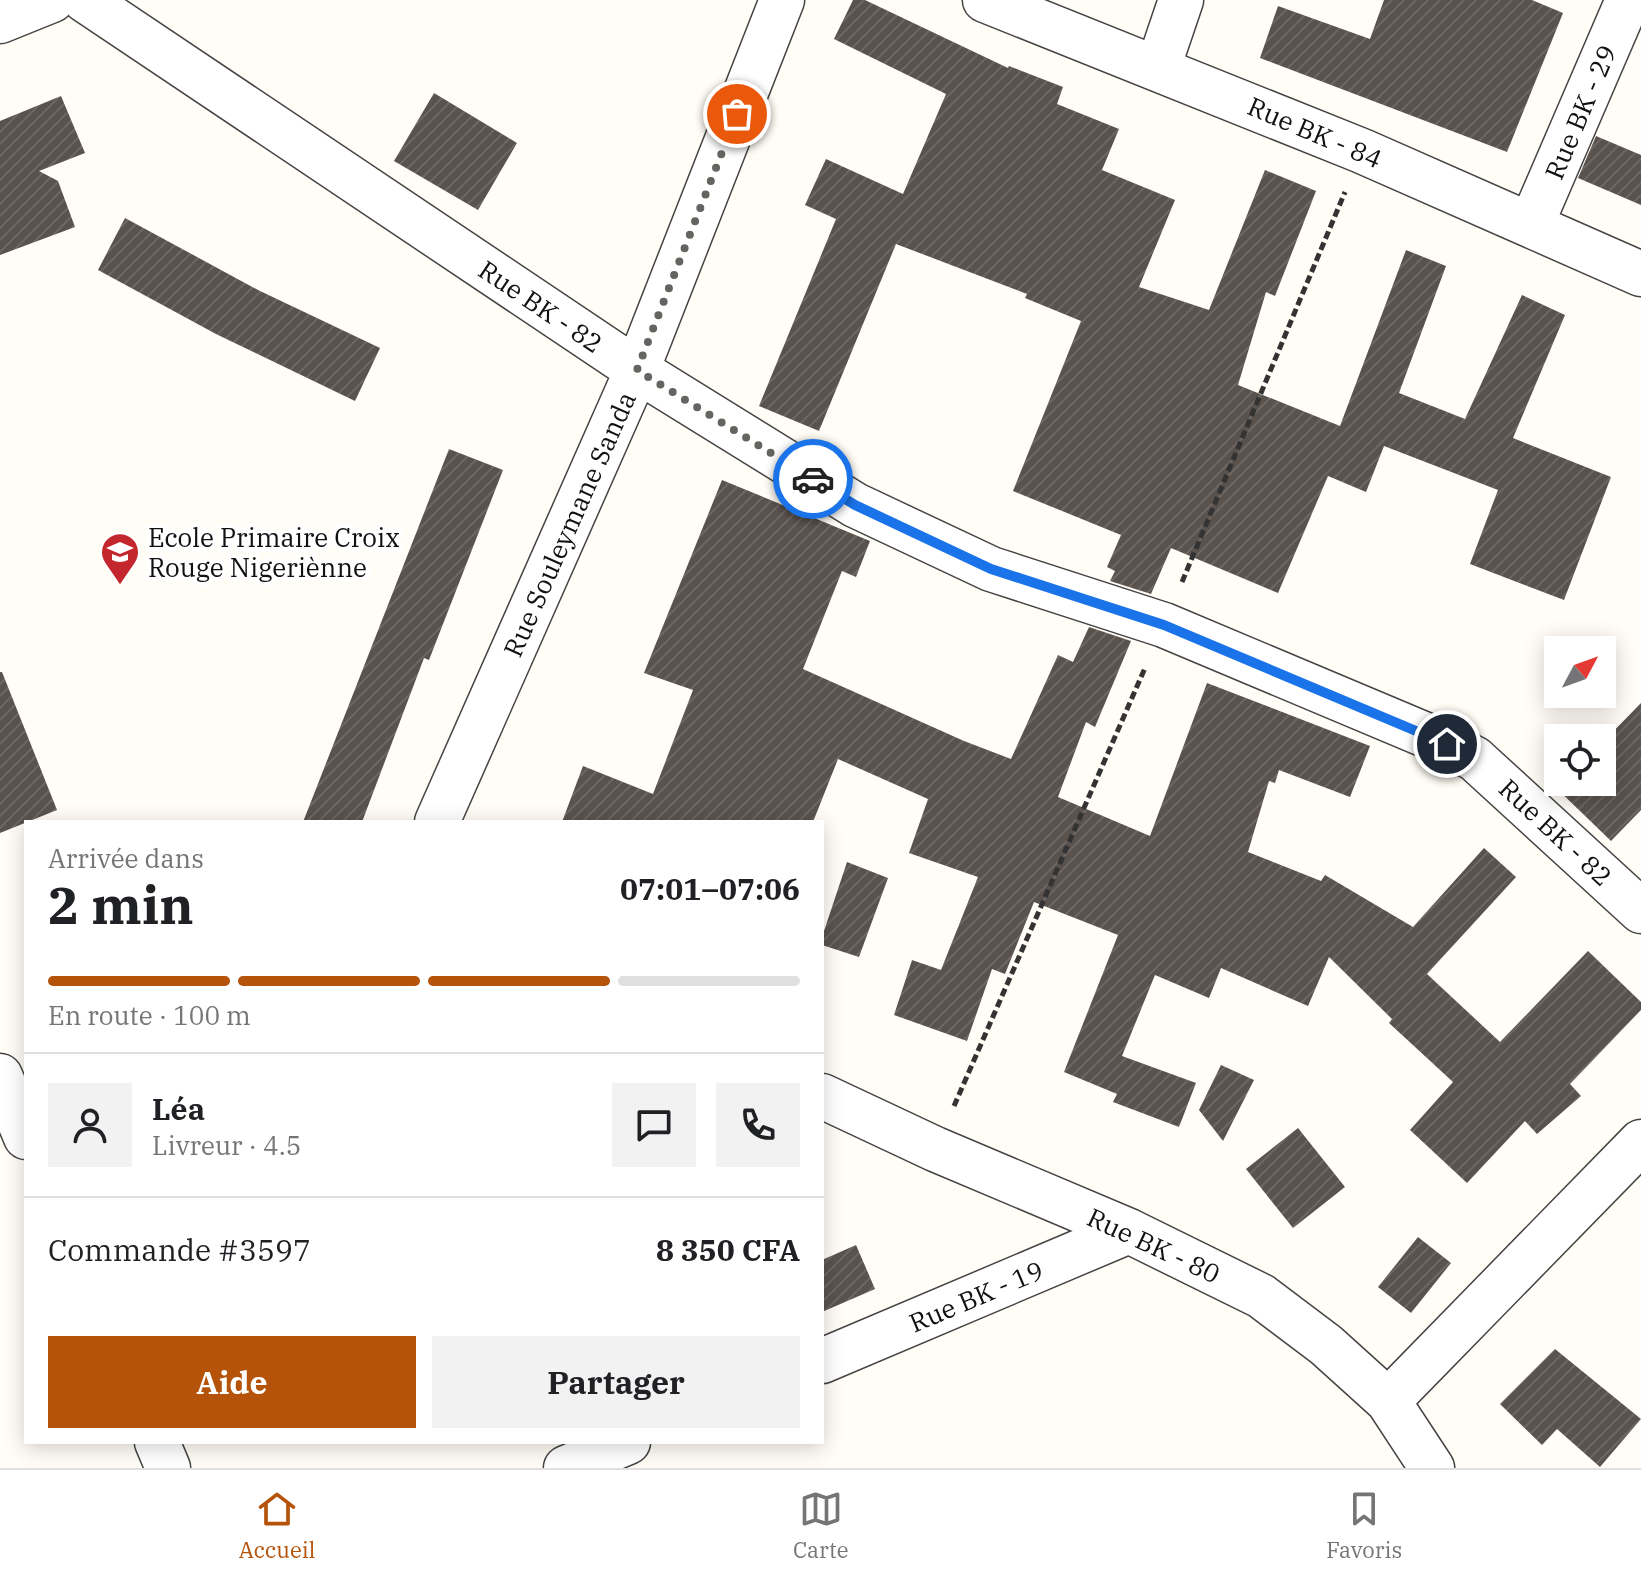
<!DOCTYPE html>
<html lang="fr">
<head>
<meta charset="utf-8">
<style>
  :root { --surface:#fff; --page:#f2f2f2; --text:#202124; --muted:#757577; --line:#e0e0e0; --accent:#b45309 }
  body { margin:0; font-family:"IBM Plex Serif",serif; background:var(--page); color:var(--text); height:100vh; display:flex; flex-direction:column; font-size:30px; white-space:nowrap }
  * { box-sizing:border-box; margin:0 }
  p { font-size:26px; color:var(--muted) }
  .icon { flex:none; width:44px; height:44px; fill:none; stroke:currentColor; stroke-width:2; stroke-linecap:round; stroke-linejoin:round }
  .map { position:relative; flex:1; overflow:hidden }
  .details { position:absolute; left:24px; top:820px; width:800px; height:624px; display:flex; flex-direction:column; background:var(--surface); border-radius:0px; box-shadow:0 4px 20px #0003 }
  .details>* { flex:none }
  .needle { width:52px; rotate:49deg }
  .tools { position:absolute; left:1544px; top:636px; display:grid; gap:16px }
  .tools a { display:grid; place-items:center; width:72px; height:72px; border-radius:0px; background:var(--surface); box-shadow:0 4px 20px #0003; font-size:40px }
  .pin { position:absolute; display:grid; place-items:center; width:68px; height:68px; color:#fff; margin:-34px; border:4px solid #fff; border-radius:50%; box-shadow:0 2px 8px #0007 }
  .courier { position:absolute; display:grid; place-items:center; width:80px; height:80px; margin:-40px; border:6px solid #1a73e8; border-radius:50%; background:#fff; color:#222; box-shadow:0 2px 10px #0007 }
  .head em { font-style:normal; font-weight:700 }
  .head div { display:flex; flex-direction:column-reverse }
  .head { display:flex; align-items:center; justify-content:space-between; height:136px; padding:0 24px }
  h1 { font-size:52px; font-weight:700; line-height:60px }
  .bar { display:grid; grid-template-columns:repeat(4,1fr); gap:12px 8px; align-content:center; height:96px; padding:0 24px }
  .bar i { height:10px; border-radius:6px; background:var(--line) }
  .bar .active { background:var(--accent) }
  .bar p { grid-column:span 4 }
  .line { display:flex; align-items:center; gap:20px; padding:0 24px; border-top:2px solid var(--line) }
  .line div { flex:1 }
  .round { display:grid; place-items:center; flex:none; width:84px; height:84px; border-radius:0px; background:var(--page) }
  .button { display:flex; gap:16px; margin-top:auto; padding:16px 24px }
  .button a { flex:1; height:92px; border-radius:0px; background:var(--accent); color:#fff; font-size:32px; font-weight:700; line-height:92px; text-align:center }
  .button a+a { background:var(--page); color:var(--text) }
  .tabs { display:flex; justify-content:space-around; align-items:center; height:112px; border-top:2px solid var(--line); background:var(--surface); font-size:22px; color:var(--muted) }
  .tabs a { display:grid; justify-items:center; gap:4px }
  .tabs .active { color:var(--accent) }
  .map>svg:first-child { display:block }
</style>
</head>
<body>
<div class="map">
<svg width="1641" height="1468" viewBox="0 0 1641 1468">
  <defs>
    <pattern id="building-hatch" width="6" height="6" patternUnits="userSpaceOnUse" patternTransform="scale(2)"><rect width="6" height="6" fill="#5a524d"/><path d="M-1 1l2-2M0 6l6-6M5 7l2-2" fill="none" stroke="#6d6662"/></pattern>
  </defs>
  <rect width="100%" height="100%" fill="#fffdf5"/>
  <path fill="url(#building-hatch)" d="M 853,0 L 865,0 L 1008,68 L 1009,66 L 1063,87 L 1057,104 L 1119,129 L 1102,170 L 1175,200 L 1139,287 L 1209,310 L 1265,170 L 1316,191 L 1275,296 L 1266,292 L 1238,385 L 1340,426 L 1406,250 L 1446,266 L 1399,393 L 1465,419 L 1522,295 L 1565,315 L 1513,438 L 1611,477 L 1564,600 L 1470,564 L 1498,490 L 1384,446 L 1366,492 L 1328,476 L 1278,593 L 1171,548 L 1151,594 L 1110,581 L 1115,571 L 1107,567 L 1121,535 L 1013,491 L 1081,321 L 1025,298 L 1027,294 L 896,244 L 819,431 L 759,406 L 836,219 L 805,205 L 826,159 L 903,194 L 946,94 L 834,39 Z
    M 1384,0 L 1532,0 L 1563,13 L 1507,152 L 1260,58 L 1278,6 L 1370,39 Z
    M 434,93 L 517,143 L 478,210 L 394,161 Z
    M 61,96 L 85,153 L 39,171 L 58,181 L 75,227 L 0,255 L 0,121 Z
    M 1596,136 L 1641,155 L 1641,205 L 1578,178 Z
    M 125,218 L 258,290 L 380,348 L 355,401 L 216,334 L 98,270 Z
    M 449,449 L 503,470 L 429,660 L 424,658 L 362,822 L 303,822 Z
    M 722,480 L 870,541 L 856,577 L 842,571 L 803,669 L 964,741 L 1011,759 L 1058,655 L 1073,662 L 1089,627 L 1131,641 L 1095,727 L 1086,722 L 1058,797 L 1150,836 L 1207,683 L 1370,746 L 1350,797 L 1279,770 L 1275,783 L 1269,781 L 1248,852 L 1321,881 L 1325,875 L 1413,927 L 1484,848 L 1516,877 L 1427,974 L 1500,1042 L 1588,951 L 1641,1002 L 1641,1010 L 1570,1084 L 1581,1096 L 1537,1134 L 1525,1121 L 1467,1183 L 1410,1130 L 1453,1082 L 1389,1023 L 1392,1019 L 1329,957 L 1308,1006 L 1221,968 L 1209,998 L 1155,975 L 1122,1056 L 1196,1083 L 1179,1127 L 1113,1102 L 1117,1094 L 1064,1072 L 1118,935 L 1034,902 L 1005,974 L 992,969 L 967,1041 L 894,1015 L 912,960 L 941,970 L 978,877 L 909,853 L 928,799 L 838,759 L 813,822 L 562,822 L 583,766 L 653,794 L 693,690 L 644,673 Z
    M 0,672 L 2,672 L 57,810 L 0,833 Z
    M 1641,703 L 1641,810 L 1611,841 L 1550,782 L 1602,782 L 1602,743 Z
    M 847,862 L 888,878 L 859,957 L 822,945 L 822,937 Z
    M 1221,1065 L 1254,1080 L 1223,1141 L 1199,1110 Z
    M 1298,1128 L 1345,1187 L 1293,1228 L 1246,1169 Z
    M 1418,1237 L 1451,1263 L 1411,1313 L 1378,1287 Z
    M 856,1245 L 875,1289 L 822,1312 L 822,1260 Z
    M 1555,1349 L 1641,1419 L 1600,1467 L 1557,1429 L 1542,1445 L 1500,1404 Z"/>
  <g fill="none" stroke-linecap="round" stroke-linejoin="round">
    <defs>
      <path id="street" d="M 85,0 L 637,370 L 855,505 L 991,569 L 1164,625 L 1447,744 L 1475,759 L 1641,911
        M 985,0 L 1362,151 L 1641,274
        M 0,21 L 52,0
        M 1158,68 L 1181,0
        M 1531,225 L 1628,0
        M 437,822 L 637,370 L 782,0
        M 0,1076 L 26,1137
        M 822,1096 L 935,1149 L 1129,1231 L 1261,1296 L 1326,1345 L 1388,1401 L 1432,1468
        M 822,1361 L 1129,1231
        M 1388,1401 L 1641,1142
        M 157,1442 L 168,1468
        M 566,1468 L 628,1442"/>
    </defs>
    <use href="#street" stroke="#444" stroke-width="47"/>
    <path stroke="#333" stroke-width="5" stroke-dasharray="8 4" stroke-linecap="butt" d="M 1182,582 L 1345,192
      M 954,1106 L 1145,668"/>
    <use href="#street" stroke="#fff" stroke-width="44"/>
  </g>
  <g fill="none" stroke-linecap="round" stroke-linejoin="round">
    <path stroke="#646461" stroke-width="8" stroke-dasharray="0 14.4" d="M 737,114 L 637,370 L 813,479"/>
    <path stroke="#1a73e8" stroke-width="10" d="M 813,479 L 855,505 L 991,569 L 1164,625 L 1447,744"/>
  </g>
  <defs>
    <symbol id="school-pin" viewBox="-11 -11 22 30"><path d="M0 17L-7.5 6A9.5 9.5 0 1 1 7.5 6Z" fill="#c4262e" stroke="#fff"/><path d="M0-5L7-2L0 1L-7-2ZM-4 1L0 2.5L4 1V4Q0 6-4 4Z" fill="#fff"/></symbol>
  </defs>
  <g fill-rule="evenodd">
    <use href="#school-pin" x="98" y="530" width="44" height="60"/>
  </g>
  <g text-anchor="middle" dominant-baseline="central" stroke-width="8" stroke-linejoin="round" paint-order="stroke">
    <g font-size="26" fill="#111" stroke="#fff">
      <text transform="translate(1580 112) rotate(-67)">Rue BK - 29</text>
      <text transform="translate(1315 132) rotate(23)">Rue BK - 84</text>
      <text transform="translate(541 306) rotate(34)">Rue BK - 82</text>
      <text transform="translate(569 524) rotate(-66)">Rue Souleymane Sanda</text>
      <text transform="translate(1556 832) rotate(43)">Rue BK - 82</text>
      <text transform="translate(1154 1245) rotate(25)">Rue BK - 80</text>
      <text transform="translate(976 1296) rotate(-23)">Rue BK - 19</text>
    </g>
    <g font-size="26" fill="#111" stroke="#fff" text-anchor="start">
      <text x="148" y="537">Ecole Primaire Croix<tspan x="148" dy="30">Rouge Nigeriènne</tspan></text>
    </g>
  </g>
</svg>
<div class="tools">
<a><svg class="needle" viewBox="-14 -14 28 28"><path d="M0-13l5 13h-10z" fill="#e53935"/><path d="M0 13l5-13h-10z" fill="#757577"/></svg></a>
<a><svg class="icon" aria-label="locate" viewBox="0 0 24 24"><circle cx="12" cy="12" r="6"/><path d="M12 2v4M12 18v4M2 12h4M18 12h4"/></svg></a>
</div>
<div class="pin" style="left:737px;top:114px;background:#ea580c"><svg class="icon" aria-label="bag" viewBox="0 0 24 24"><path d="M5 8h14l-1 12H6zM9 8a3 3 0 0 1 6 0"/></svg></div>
<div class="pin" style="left:1447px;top:744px;background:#1f2937"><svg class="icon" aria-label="home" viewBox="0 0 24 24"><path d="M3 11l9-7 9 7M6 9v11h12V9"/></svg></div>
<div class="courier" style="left:813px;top:479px"><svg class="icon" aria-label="car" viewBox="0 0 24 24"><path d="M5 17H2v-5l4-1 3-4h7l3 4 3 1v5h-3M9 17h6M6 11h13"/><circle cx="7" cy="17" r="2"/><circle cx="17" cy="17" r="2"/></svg></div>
<section class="details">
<div class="head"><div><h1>2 min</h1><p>Arrivée dans</p></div><em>07:01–07:06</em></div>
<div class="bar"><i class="active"></i><i class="active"></i><i class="active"></i><i></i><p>En route · 100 m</p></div>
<div class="line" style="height:144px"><a class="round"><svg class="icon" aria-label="person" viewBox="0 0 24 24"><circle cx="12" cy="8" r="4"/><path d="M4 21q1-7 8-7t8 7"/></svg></a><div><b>Léa</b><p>Livreur · 4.5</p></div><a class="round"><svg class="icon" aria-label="chat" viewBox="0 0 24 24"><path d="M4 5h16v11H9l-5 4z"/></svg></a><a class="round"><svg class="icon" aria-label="phone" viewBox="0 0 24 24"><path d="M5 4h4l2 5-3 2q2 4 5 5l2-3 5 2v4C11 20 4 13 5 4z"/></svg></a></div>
<div class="line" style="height:104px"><div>Commande #3597</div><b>8 350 CFA</b></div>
<div class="button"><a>Aide</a><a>Partager</a></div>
</section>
</div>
<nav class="tabs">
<a class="active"><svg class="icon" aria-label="home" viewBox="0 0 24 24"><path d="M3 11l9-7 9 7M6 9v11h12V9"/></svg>Accueil</a>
<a><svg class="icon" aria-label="map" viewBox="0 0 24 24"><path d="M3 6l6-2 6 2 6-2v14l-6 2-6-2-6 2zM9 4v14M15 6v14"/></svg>Carte</a>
<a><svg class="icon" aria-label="saved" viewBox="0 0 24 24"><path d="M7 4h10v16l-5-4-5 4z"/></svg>Favoris</a>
</nav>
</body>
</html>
